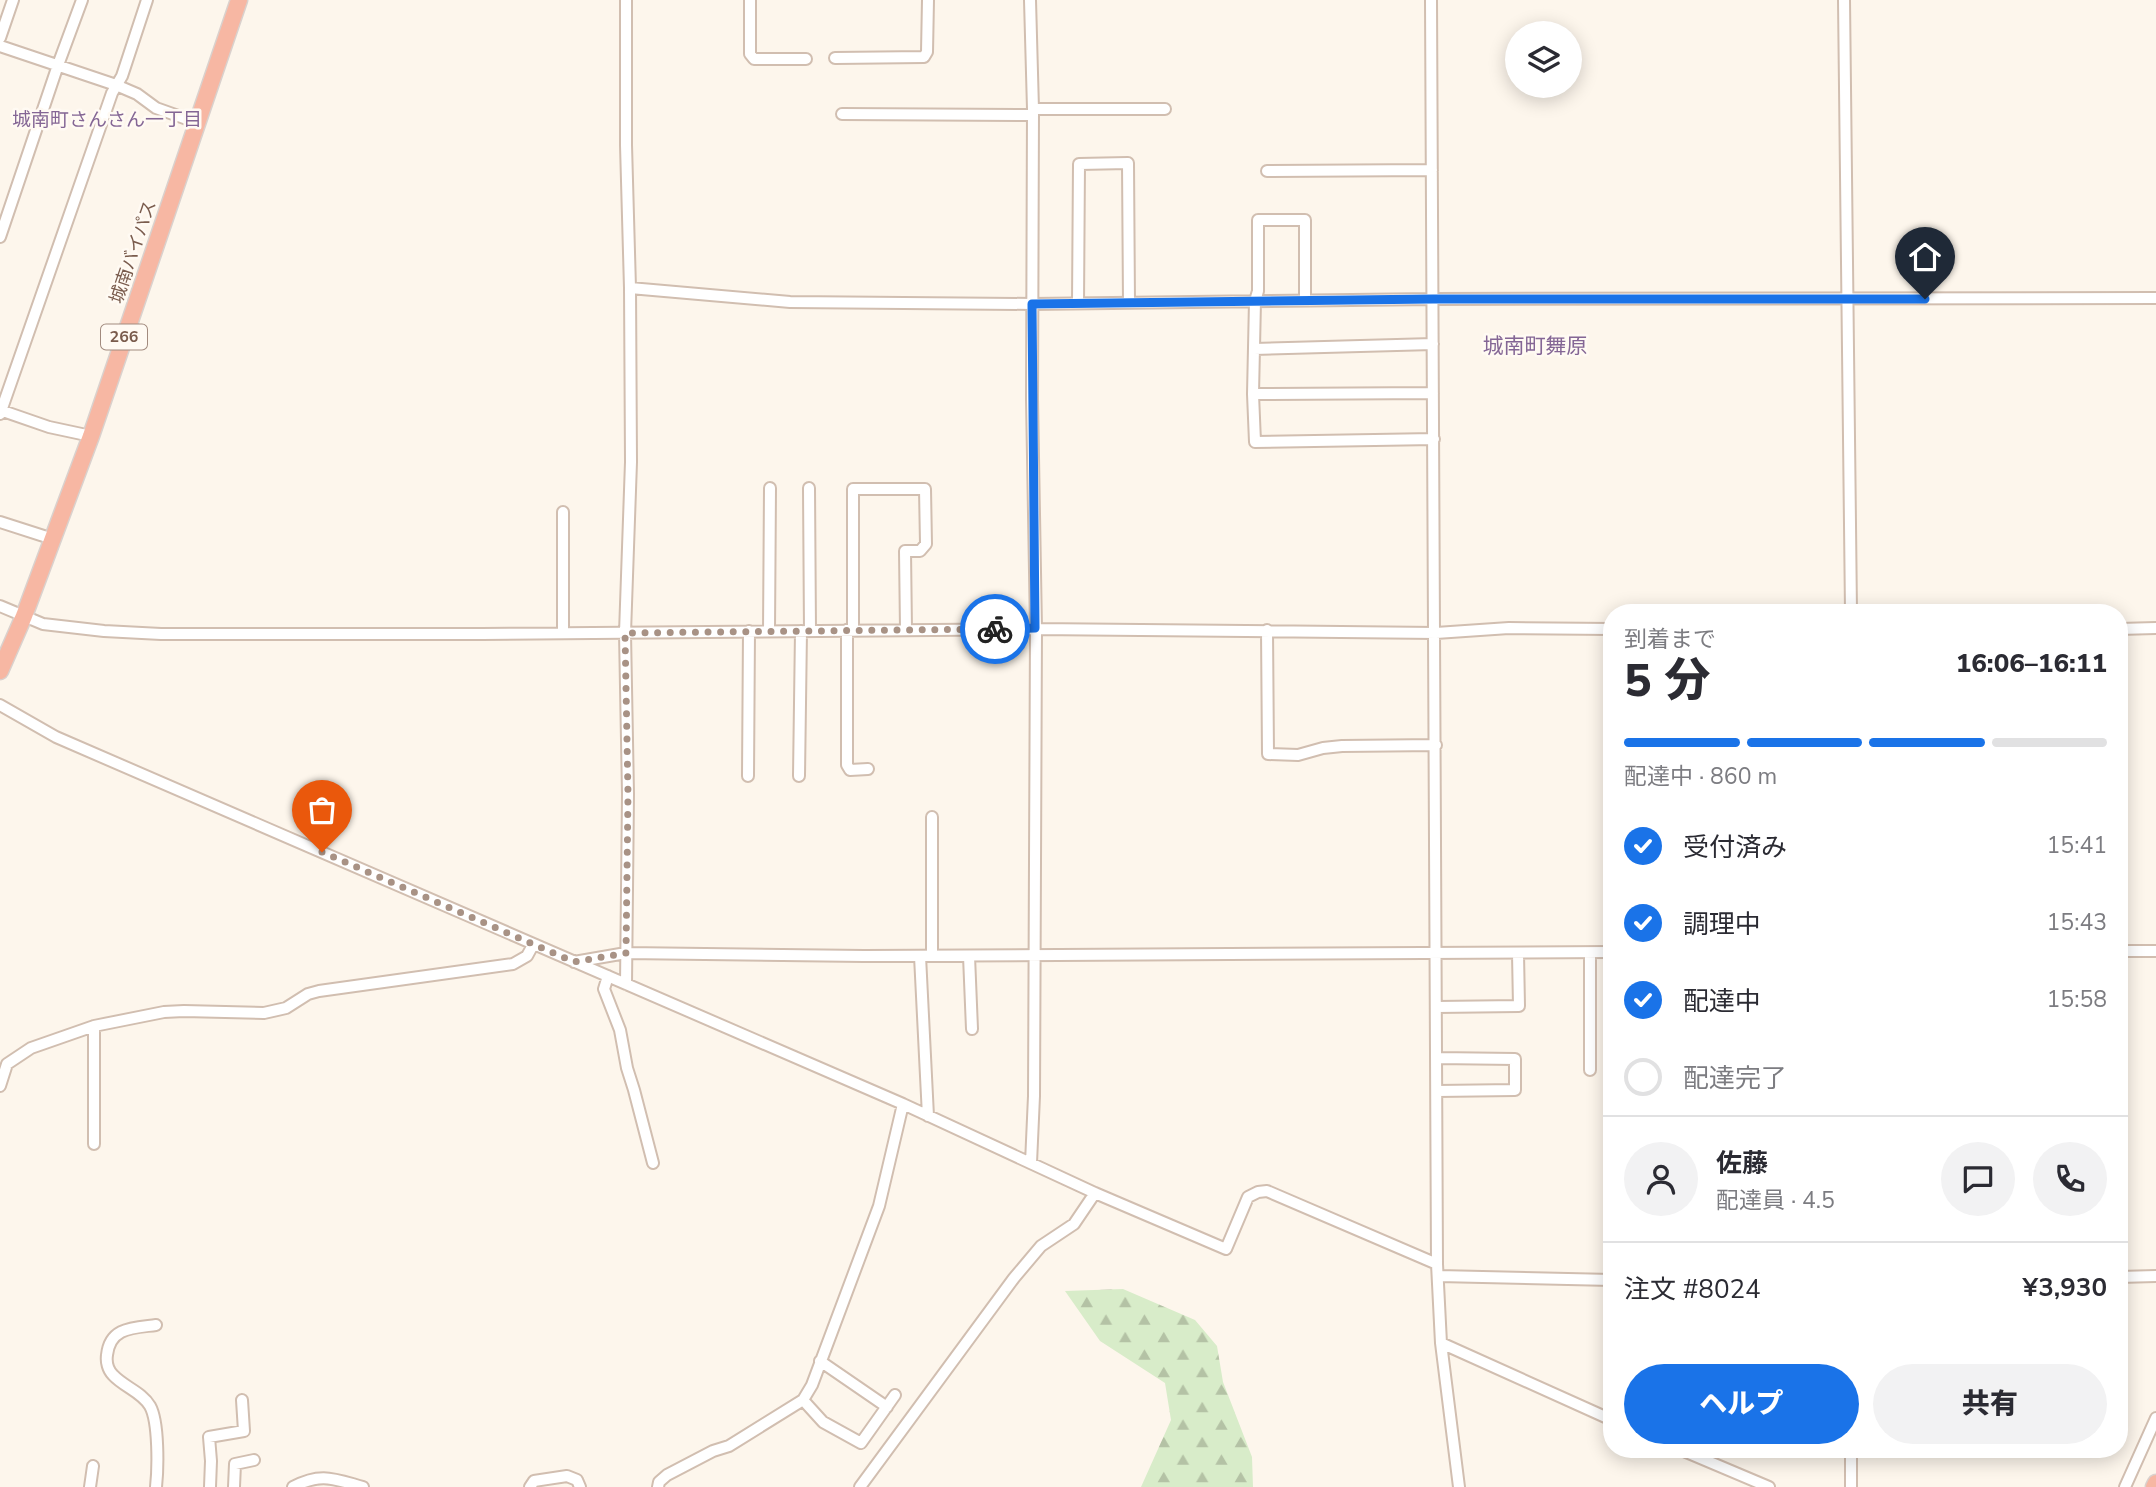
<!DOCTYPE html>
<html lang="ja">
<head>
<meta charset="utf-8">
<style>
  :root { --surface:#fff; --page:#f2f2f3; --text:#2b2b33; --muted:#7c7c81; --line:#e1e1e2; --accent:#1a73e8 }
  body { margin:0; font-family:"Nunito Sans","Noto Sans JP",sans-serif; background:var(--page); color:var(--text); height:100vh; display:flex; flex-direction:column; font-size:26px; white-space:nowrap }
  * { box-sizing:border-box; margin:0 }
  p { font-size:23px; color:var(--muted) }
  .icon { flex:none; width:38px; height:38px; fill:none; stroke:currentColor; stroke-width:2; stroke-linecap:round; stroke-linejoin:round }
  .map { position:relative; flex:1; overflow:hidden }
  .drawer { position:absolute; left:1603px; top:604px; width:525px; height:854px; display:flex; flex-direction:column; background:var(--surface); border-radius:28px; box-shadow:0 4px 18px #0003 }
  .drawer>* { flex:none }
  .tools { position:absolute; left:1505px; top:21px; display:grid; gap:14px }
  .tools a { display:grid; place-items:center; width:77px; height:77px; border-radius:50%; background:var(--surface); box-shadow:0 4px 18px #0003; font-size:35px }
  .pin { position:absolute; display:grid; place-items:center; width:60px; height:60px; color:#fff; margin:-72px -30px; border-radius:50% 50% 50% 0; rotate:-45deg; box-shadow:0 0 7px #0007 }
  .pin .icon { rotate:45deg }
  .courier { position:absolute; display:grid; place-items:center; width:70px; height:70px; margin:-35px; border:5px solid #1a73e8; border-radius:50%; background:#fff; color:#222; box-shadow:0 2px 9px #0007 }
  .headline em { font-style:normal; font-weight:800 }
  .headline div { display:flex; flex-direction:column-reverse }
  .headline { display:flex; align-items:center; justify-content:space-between; height:119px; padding:0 21px }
  h1 { font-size:46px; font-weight:800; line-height:52px }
  .bar { display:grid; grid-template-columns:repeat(4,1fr); gap:10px 7px; align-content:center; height:84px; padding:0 21px }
  .bar i { height:9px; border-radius:5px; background:var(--line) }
  .bar .on { background:var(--accent) }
  .bar p { grid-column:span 4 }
  .line { display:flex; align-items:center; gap:18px; padding:0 21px; border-top:2px solid var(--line) }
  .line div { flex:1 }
  .round { display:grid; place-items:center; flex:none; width:74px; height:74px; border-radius:37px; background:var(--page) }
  ol { padding:0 21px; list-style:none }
  li { display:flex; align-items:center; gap:21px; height:77px }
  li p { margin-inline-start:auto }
  li .icon { padding:7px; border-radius:50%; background:var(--accent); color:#fff; stroke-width:4 }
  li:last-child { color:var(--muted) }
  li i { width:38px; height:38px; border:4px solid var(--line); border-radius:50% }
  .cta { display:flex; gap:14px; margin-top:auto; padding:14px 21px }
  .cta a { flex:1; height:80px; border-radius:42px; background:var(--accent); color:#fff; font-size:28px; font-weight:800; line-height:80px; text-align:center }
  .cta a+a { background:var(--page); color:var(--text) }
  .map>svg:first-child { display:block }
</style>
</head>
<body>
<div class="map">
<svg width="2156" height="1487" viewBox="0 0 2156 1487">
  <defs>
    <pattern id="forest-firs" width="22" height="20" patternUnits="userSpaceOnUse" patternTransform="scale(1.75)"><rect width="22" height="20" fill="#d8ecc9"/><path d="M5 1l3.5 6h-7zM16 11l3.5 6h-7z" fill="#b4c2a5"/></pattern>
  </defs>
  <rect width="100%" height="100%" fill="#fdf6ec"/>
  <path fill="url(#forest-firs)" d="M 1123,1289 L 1195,1320 L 1217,1346 L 1223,1382 L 1252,1457 L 1253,1487 L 1141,1487 L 1171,1420 L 1165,1383 L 1100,1341 L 1065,1291 Z"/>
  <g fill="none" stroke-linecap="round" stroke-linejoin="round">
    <defs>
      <path id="minor" d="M 626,0 L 626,145 L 630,288 L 631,462 L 625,633 L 628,794 L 626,984
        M 750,0 L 750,54 L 754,59 L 806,59
        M 1030,0 L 1033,109 L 1032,399 L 1036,629 L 1034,1096 L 1031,1163
        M 1431,0 L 1437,1264 L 1441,1343 L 1459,1487
        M 1844,0 L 1851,612
        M 0,38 L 13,0
        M 0,46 L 116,85 L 137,94 L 156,108 L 198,123
        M 835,58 L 924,57 L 927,52 L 928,0
        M 1033,109 L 1165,109
        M 842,114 L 1033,115
        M 1267,171 L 1432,170
        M 0,237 L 58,65 L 82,0
        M 630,288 L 790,302 L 1032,304 L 1433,299 L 2156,298
        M 1305,301 L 1305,220 L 1258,220 L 1258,291 L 1255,301 L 1253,394 L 1255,442 L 1434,439
        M 1078,303 L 1079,164 L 1128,163 L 1129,303
        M 1254,349 L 1433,344
        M 1253,394 L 1433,393
        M 0,410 L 49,427 L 91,436
        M 0,414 L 112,93 L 122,76 L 147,0
        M 809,488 L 810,631
        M 0,522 L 53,539
        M 0,606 L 43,624 L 104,631 L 161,634 L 482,634 L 1036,629 L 1436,633 L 1509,628 L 1612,629
        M 2119,629 L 2156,628
        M 847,630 L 847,765 L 850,770 L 868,769
        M 853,630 L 853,489 L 925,489 L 926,544 L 920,551 L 905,551 L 906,630
        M 1267,630 L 1268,754 L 1298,755 L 1323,748 L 1342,746 L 1436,745
        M 769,631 L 770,488
        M 563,633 L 563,512
        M 0,705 L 56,737 L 903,1104 L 1095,1193 L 1226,1249 L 1248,1197 L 1258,1192 L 1267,1191 L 1437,1264
        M 748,776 L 749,631
        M 799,776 L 801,631
        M 2119,951 L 2156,951
        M 1590,953 L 1590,1070
        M 920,956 L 928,1116
        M 932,956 L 932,817
        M 969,956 L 972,1029
        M 574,962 L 626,953 L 864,956 L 1612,952
        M 608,976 L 604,989 L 620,1030 L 627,1068 L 634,1090 L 653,1163
        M 1437,1007 L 1519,1006 L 1518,954
        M 1437,1058 L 1515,1059 L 1515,1090 L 1437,1091
        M 0,1086 L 7,1064 L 31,1048 L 94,1026 L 164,1012 L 184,1011 L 264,1013 L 286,1008 L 308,994 L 319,991 L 513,964 L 527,956 L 533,945
        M 94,1144 L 94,1026
        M 1439,1276 L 1612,1280
        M 2119,1277 L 2156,1276
        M 156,1325 C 133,1328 110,1327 107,1355 C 106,1362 108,1370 113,1375 C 124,1387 142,1392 150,1406 C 159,1422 158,1469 156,1487
        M 1441,1343 L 1612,1420
        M 820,1361 L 887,1407
        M 803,1400 L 823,1422 L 861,1443 L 895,1395
        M 1679,1449 L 1769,1487
        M 1851,1449 L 1851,1487
        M 90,1487 L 93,1466
        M 210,1487 L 211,1461 L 209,1437 L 244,1431 L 242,1400
        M 234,1487 L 235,1464 L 254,1460
        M 293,1487 C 321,1472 334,1479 363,1487
        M 530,1487 L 534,1481 L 567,1476 L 577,1480 L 580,1487
        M 658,1487 L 659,1482 L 667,1475 L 713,1451 L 729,1446 L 803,1400 L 812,1385 L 879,1206 L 903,1104
        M 860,1487 L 1014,1278 L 1041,1246 L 1074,1224 L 1095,1193
        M 2125,1487 L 2156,1418"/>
      <path id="highway" d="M 0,671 L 24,616 L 91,436 L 239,0
        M 2154,1487 L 2156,1483"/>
    </defs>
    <use href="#minor" stroke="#d1beb0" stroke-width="14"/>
    <use href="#highway" stroke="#dad1cd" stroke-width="19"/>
    <use href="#minor" stroke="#fff" stroke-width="10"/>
    <use href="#highway" stroke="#f7b7a3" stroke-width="16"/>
  </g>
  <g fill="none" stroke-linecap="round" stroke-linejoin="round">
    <path stroke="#a89285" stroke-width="7" stroke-dasharray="0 12.6" d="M 322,852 L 574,962 L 626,953 L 628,794 L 625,633 L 995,629"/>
    <path stroke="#1a73e8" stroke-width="9" d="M 995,629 L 1035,628 L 1032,304 L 1433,299 L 1925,299"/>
  </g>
  <g text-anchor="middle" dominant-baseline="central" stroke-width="5" stroke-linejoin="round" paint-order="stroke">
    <rect fill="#fffaf3" stroke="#a28b7f" stroke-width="2" x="101" y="324.5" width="46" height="25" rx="5"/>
    <g font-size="16" font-weight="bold" fill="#7a5c4d">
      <text x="124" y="337">266</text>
    </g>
    <g font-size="18" fill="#7a5c4d" stroke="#fffaf3">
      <text transform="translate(133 252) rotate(-71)">城南バイパス</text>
    </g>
    <g font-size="19" fill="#846695" stroke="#fffaf3">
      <text x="107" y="120">城南町さんさん一丁目</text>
    </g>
    <g font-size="21" fill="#846695" stroke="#fffaf3">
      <text x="1535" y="346">城南町舞原</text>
    </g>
  </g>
</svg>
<div class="tools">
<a><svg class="icon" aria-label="layers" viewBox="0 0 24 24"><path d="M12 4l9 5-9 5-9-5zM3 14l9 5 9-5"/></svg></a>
</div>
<div class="pin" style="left:322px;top:852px;background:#ea580c"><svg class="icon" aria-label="bag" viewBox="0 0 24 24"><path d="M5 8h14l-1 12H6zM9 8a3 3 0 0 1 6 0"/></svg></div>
<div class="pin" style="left:1925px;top:299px;background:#1f2937"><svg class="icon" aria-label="home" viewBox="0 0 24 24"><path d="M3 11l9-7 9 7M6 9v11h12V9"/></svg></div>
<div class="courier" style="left:995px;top:629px"><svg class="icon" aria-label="bike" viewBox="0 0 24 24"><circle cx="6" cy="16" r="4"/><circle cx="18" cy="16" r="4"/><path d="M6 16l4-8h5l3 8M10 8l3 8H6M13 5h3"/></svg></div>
<section class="drawer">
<div class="headline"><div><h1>5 分</h1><p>到着まで</p></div><em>16:06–16:11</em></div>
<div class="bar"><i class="on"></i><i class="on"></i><i class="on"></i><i></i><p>配達中 · 860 m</p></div>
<ol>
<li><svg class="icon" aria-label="check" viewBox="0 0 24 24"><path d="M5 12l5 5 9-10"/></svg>受付済み<p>15:41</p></li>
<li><svg class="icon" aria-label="check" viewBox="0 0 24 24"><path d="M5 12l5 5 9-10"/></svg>調理中<p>15:43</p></li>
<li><svg class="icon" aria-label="check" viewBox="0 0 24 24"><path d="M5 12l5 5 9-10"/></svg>配達中<p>15:58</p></li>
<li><i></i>配達完了</li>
</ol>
<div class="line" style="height:126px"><a class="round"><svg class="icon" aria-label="person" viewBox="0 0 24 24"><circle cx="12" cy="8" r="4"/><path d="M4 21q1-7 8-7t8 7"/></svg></a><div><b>佐藤</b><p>配達員 · 4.5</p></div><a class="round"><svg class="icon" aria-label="chat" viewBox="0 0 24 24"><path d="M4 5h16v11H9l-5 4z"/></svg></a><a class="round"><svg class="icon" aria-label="phone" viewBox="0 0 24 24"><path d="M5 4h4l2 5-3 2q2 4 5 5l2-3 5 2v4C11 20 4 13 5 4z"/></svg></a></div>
<div class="line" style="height:91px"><div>注文 #8024</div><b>¥3,930</b></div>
<div class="cta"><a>ヘルプ</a><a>共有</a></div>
</section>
</div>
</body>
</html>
